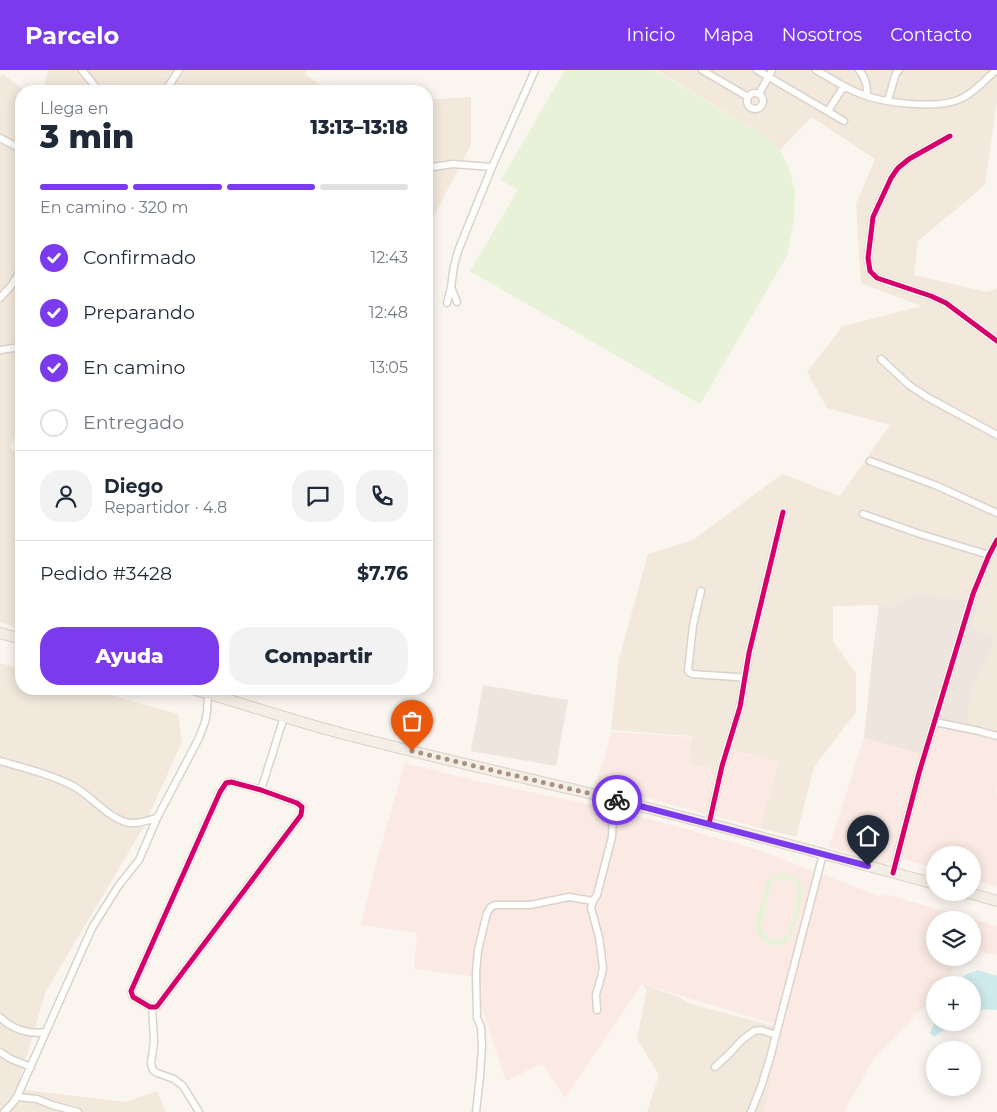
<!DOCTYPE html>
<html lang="es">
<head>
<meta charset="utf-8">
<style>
  :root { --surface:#fff; --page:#f2f2f3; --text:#1f2937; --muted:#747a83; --line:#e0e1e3; --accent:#7c3aed }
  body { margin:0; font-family:Montserrat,sans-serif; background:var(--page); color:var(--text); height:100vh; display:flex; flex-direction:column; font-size:19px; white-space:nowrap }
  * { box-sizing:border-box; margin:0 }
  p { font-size:16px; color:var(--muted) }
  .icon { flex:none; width:28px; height:28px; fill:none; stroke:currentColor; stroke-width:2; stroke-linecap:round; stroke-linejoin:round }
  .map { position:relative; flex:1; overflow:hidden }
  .panel { position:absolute; left:15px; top:15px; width:418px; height:610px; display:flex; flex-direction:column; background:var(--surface); border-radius:20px; box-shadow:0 2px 12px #0003 }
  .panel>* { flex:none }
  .tools { position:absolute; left:926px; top:776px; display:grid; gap:10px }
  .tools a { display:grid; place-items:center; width:55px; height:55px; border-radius:50%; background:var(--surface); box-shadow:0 2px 12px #0003; font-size:25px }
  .pin { position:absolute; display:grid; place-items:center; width:42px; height:42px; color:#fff; margin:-51px -21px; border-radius:50% 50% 50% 0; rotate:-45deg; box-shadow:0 0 5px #0007 }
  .pin .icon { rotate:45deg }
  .courier { position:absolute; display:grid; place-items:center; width:50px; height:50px; margin:-25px; border:4px solid #7c3aed; border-radius:50%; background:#fff; color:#222; box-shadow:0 1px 6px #0007 }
  .headline em { font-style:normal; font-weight:800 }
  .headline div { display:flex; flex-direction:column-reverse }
  .headline { display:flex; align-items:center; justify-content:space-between; height:85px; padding:0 25px }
  h1 { font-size:32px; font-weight:800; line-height:38px }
  .bar { display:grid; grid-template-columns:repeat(4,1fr); gap:8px 5px; align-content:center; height:60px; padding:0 25px }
  .bar i { height:6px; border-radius:4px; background:var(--line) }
  .bar .active { background:var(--accent) }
  .bar p { grid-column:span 4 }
  .line { display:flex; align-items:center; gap:12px; padding:0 25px; border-top:1px solid var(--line) }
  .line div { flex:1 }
  .round { display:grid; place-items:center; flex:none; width:52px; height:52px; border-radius:20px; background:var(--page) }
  ol { padding:0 25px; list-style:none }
  li { display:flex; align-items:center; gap:15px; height:55px }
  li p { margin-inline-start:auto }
  li .icon { padding:5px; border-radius:50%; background:var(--accent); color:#fff; stroke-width:4 }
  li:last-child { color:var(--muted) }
  li i { width:28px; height:28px; border:2px solid var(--line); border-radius:50% }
  .primary-button { display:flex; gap:10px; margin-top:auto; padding:10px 25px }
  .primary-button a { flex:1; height:58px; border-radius:20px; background:var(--accent); color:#fff; font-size:20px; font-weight:800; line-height:58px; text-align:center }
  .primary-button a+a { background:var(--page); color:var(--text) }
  header { display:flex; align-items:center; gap:30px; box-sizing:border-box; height:70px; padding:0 25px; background:var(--accent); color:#fff }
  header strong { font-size:24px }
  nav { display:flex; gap:28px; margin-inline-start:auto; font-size:18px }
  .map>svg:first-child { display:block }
</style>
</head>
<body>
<header>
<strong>Parcelo</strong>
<nav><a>Inicio</a><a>Mapa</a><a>Nosotros</a><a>Contacto</a></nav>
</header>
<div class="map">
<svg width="997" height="1042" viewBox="0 0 997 1042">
  <rect width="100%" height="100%" fill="#faf5ef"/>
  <path fill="#f3e8dc" d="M 48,0 L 306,0 L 305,4 L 330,21 L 43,21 Z
    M 656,0 L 997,0 L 997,31 L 985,115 L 918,171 L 914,205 L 987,222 L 997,218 L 997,670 L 967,662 L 971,622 L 996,569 L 972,558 L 978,534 L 963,530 L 916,523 L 894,537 L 879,535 L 833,536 L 833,571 L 856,603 L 856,642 L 814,697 L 796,767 L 760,758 L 778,691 L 732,680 L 726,702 L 689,693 L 692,666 L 611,660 L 619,589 L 648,484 L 693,470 L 782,404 L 840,426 L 890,355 L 827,338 L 807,302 L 843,256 L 922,236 L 861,213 L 856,134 L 875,89 L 812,47 L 780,80 L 766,67 Z
    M 3,4 L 25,21 L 21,21 L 21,355 L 10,376 L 21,391 L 21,559 L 0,552 L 0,6 Z
    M 471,27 L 471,75 L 426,161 L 426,30 Z
    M 0,593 L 21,599 L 21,619 L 89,619 L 178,644 L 182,672 L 143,758 L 46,921 L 17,1019 L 125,1032 L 157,1021 L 166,1042 L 0,1042 Z
    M 642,914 L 681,928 L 688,933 L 772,956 L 782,957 L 764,1042 L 647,1042 L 659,1005 L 637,969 L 647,919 Z"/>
  <path fill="#faeae3" d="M 938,657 L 967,662 L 997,670 L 997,712 L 996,723 L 997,724 L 997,816 L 973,809 L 972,785 L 935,785 L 935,798 L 903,789 L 883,794 L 829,777 L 864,668 L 929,686 Z
    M 611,662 L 692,667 L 689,693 L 726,703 L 732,681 L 778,691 L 760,758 L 595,714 L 606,684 Z
    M 405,693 L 473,710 L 593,735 L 686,759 L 762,781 L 878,826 L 888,825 L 997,856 L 997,885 L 973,880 L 972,850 L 935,850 L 935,888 L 960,888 L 944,915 L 935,915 L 935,925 L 874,988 L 844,1042 L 763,1042 L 782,956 L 642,914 L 565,1028 L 542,993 L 506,1011 L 471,906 L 414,899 L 417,863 L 361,855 L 377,790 Z"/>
  <path fill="#ede5de" d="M 916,523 L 963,530 L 978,534 L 972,558 L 996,569 L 971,622 L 967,662 L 939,657 L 929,686 L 864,668 L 872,589 L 879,535 L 894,537 Z
    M 483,615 L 568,630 L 556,696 L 471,681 Z"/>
  <path fill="#e7f2d8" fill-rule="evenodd" d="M 565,0 L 654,0 L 766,67 L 780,80 L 789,98 L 795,122 L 794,149 L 787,186 L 700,334 L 470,201 L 518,120 L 501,110 Z
    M 782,803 C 795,806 801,808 804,822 L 792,866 C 787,873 781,877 772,875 C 763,873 755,864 755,855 C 755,852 757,847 758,844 C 761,833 764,823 766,813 L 771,808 ZM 782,808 C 788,809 793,810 796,815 C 801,823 791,853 788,863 C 778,875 765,870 761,856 L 771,815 L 776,810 Z"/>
  <path fill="#cfeaec" d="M 978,900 L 997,906 L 997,940 L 973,939 L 972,915 L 956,915 L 965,905 Z
    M 935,952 L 954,953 L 934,967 L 930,963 Z"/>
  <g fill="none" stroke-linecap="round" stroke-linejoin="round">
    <defs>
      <path id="street" d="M 82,0 L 99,21
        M 702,0 L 748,27
        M 757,0 L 844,51
        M 816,0 C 829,7 842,16 856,22 C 880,33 941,41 964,27 C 976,21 986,9 996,0
        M 859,0 C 866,8 867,16 867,26
        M 168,17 L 175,21
        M 163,21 L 168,17 L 179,0
        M747 31a8 8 0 1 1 16 0a8 8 0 1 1-16 0Z
        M 759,24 L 772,0
        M 888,30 L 896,3 L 899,0
        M 828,41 L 844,16
        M 950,66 L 909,89 L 898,98 L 891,108 L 873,147 L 868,188 L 870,201 L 877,208 L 931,226 L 946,233 L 997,271
        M 0,68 L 21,79
        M 426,98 L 453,94 L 492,97
        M 451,217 L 457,232
        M 0,228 L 11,216 L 21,200
        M 447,233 L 451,217 L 454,196 L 458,181 L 492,97 L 535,0
        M 0,280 L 21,277
        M 881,289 L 909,315 L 927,327 L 997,365
        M 870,391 L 935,415 L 997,443
        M 863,444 L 920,464 L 989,485
        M 701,521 L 693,555 L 688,601 L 692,604 L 736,607 L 745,608
        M 935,652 L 979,661 L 997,666
        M 0,691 C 24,698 50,704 73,716 C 91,725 109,750 130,753 C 139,754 148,750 157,748
        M 231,712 L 261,720 L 297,733 L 302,737 L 301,745 L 158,935 L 156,937 L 150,937 L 133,927 L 131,921 L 220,722 L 226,713 Z
        M 261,720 L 284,647
        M 709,754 L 722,696 L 740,637 L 749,583 L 783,442
        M 893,803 L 919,703 L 973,524 L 989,485 L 997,470
        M 152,937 L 154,971 L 151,994 L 153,1000 L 157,1003 L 174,1009 L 183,1016 L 199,1042
        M 597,940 L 596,925 L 601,907 L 603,898 L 599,867 L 591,838 L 593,831 L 597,825 L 612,767 L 613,744 L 612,729
        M 0,947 C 12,959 29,965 46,962
        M 0,982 L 11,989 L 31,997
        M 715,997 L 729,984 L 742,970 L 754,961 L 761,960 L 776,965
        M 17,1027 L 37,1029 L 52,1035 L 78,1042
        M 4,1042 L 12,1034 L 17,1027 L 92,858 L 119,815 L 139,790 L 157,748 L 199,668 L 205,652 L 207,642 L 208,623
        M 476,1042 L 480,1006 L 482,976 L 481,957 L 477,948 L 476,903 L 478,880 L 487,843 L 491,837 L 495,835 L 530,835 L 569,827 L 593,831
        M 751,1042 L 761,1017 L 770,988 L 823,784"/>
      <path id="primary" d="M 0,563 L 21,569
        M 192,619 C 242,633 290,650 340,663 C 420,684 500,702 580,721 C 699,750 817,782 935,814
        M 966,822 L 997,831"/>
    </defs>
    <use href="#street" stroke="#dad2cd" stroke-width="9"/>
    <use href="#primary" stroke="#dcd1ca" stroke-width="12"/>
    <use href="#street" stroke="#fefefd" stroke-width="6"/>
    <use href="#primary" stroke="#f4efe6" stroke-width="10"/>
    <defs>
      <path id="cycleway" d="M 950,66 L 909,89 L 898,98 L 891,108 L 873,147 L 868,188 L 870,201 L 877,208 L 931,226 L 946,233 L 997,271
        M 231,712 L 261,720 L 297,733 L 302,737 L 301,745 L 158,935 L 156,937 L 150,937 L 133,927 L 131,921 L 220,722 L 226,713 Z
        M 709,754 L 722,696 L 740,637 L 749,583 L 783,442
        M 893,803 L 919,703 L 973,524 L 989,485 L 997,470"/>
    </defs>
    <use href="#cycleway" stroke="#fffaf3" stroke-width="8"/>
    <use href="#cycleway" stroke="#d6006c" stroke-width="5"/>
  </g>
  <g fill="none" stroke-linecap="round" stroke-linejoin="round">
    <path stroke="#a99183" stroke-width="5" stroke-dasharray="0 9" d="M 412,681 L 617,730"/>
    <path stroke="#7c3aed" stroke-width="6" d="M 617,730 L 868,796"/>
  </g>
</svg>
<div class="tools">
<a><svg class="icon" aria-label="locate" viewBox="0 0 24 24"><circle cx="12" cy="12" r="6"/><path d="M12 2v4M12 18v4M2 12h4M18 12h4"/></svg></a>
<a><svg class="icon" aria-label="layers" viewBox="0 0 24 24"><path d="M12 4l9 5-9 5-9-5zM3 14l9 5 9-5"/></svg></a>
<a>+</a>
<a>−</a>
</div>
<div class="pin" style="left:412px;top:681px;background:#ea580c"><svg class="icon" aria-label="bag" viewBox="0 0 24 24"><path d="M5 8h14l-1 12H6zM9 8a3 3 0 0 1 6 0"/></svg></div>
<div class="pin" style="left:868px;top:796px;background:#1f2937"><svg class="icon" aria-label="home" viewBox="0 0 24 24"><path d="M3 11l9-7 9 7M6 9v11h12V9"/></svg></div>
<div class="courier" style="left:617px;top:730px"><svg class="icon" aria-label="bike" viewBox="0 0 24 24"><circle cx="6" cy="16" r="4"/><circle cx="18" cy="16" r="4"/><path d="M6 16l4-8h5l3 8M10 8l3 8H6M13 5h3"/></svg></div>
<section class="panel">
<div class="headline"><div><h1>3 min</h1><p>Llega en</p></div><em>13:13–13:18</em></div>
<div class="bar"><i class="active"></i><i class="active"></i><i class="active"></i><i></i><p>En camino · 320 m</p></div>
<ol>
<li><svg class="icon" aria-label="check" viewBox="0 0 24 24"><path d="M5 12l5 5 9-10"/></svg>Confirmado<p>12:43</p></li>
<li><svg class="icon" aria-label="check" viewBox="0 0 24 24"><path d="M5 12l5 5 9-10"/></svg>Preparando<p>12:48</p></li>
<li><svg class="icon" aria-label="check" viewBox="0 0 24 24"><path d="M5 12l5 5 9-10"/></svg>En camino<p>13:05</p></li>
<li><i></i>Entregado</li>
</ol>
<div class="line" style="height:90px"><a class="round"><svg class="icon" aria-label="person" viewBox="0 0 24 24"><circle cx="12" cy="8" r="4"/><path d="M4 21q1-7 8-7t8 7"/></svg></a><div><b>Diego</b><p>Repartidor · 4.8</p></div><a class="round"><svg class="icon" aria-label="chat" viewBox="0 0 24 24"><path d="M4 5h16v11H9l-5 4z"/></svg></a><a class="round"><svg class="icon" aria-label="phone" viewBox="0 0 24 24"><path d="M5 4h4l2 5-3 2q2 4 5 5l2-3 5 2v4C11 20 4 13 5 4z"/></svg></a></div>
<div class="line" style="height:65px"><div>Pedido #3428</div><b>$7.76</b></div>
<div class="primary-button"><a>Ayuda</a><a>Compartir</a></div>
</section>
</div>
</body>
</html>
